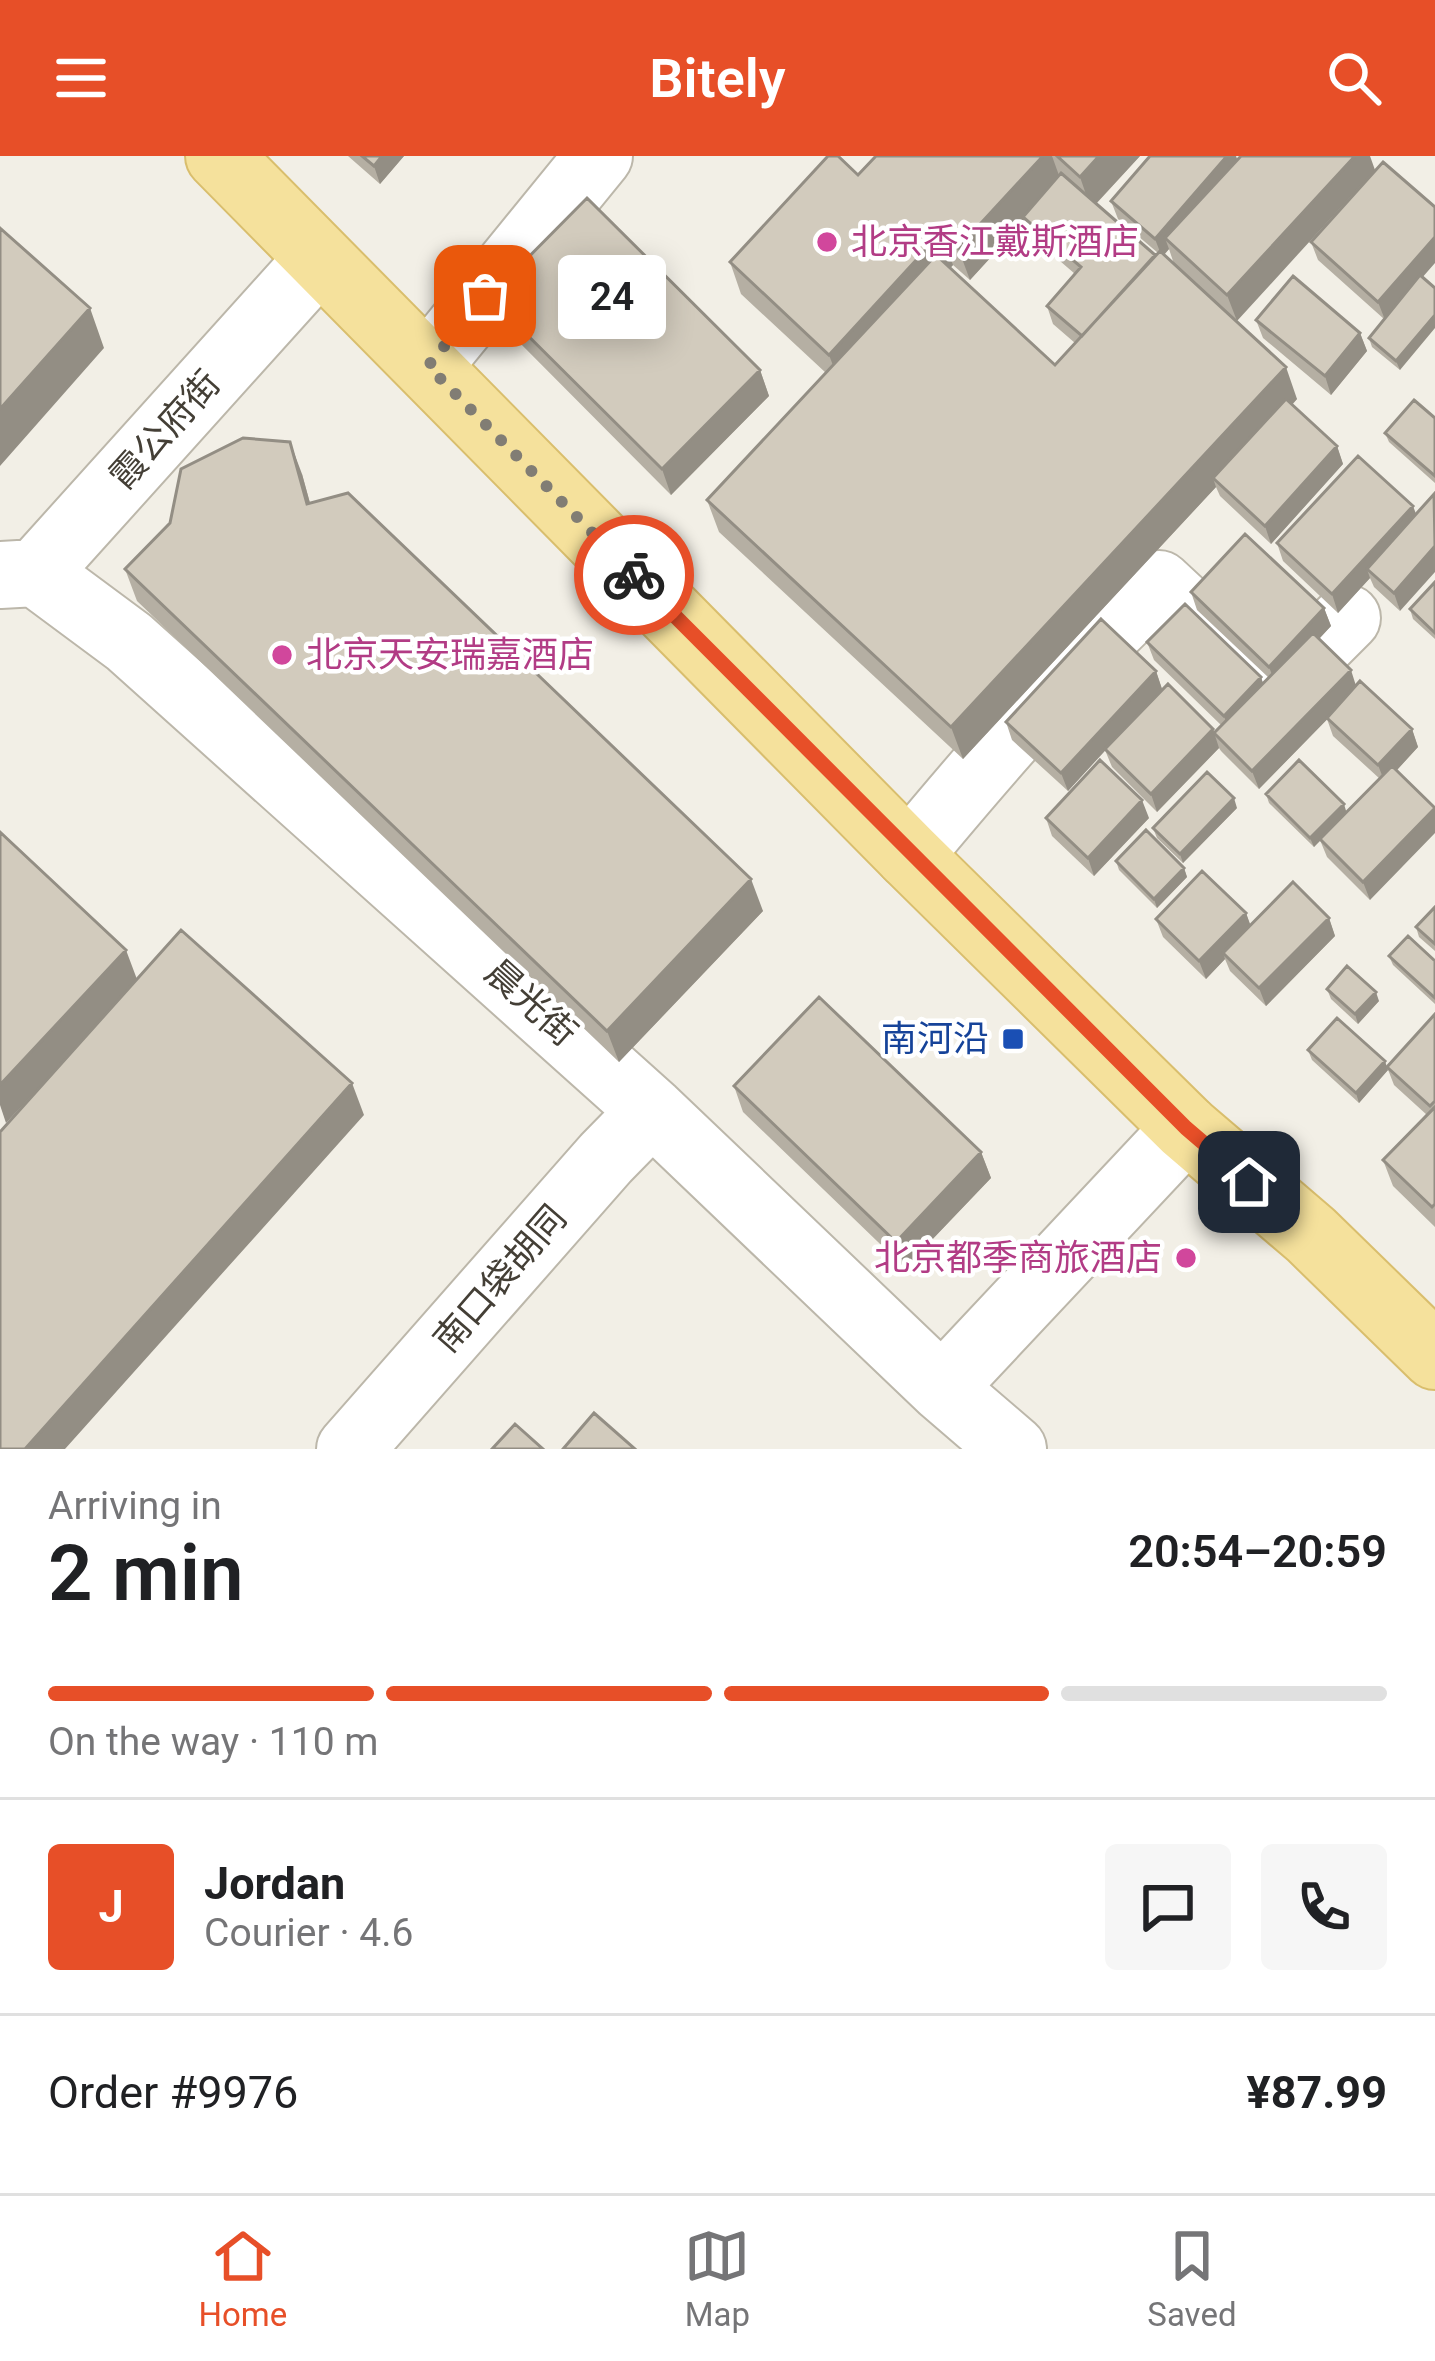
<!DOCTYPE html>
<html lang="en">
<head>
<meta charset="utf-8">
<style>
  :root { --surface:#fff; --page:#f6f6f6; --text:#202124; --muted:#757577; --line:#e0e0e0; --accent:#e74f28 }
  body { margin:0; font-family:Roboto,"Noto Sans SC",sans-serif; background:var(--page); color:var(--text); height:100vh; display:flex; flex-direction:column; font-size:45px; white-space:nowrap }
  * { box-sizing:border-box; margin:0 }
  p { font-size:39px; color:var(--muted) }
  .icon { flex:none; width:66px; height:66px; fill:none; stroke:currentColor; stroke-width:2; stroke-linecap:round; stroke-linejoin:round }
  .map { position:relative; height:1293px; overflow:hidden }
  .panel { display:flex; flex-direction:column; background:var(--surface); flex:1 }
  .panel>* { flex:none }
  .pin { position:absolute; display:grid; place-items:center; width:102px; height:102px; color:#fff; margin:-51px; border-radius:24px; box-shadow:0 6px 18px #0006 }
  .courier { position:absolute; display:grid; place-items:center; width:120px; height:120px; margin:-60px; border:9px solid #e74f28; border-radius:50%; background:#fff; color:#222; box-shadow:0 3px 15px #0007 }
  .bubble { position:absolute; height:84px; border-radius:12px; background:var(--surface); box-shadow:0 6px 30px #0003; font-size:39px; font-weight:600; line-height:84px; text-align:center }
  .head em { font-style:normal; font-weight:600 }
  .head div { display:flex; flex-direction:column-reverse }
  .head { display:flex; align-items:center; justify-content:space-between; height:204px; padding:0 48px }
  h1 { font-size:78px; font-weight:600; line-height:90px }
  .bar { display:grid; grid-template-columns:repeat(4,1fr); gap:18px 12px; align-content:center; height:144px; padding:0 48px }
  .bar i { height:15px; border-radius:9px; background:var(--line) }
  .bar .selected { background:var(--accent) }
  .bar p { grid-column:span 4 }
  .line { display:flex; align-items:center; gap:30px; padding:0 48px; border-top:3px solid var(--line) }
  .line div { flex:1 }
  .round { display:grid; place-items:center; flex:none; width:126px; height:126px; border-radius:12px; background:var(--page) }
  header { display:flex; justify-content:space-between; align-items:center; height:156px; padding:0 48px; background:var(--accent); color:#fff; font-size:54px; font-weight:600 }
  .tabs { display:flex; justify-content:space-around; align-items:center; height:168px; border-top:3px solid var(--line); background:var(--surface); font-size:33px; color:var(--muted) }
  .tabs a { display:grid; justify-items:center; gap:6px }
  .tabs .selected { color:var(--accent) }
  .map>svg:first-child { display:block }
</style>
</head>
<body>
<header><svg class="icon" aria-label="menu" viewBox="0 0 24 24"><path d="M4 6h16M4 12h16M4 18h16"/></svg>Bitely<svg class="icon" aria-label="search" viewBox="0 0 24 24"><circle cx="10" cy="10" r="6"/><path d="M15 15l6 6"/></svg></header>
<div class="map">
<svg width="1435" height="1293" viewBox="0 0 1435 1293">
  <rect width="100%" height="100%" fill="#f2efe6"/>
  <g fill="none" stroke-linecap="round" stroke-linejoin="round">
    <defs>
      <path id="minor" d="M 428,210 L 599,0
        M 36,417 L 129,486 L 652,955 L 942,1232 L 1013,1293
        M 0,419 L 36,417 L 318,104
        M 909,699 C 988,604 1068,511 1159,428 L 1274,535 L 1347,462
        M 942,1232 L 1186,972
        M 350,1293 L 606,1002 L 652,955"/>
      <path id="major" d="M 219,0 L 909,699 L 1186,972 L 1311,1079 L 1435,1200"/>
    </defs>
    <use href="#minor" stroke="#bcb7aa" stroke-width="70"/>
    <use href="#major" stroke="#d9be6d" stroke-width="70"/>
    <use href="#minor" stroke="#fff" stroke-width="66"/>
    <use href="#major" stroke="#f5e19c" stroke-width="66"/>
  </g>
  <path fill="#b5afa3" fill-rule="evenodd" d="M 348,0 L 404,0 L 380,28 Z
    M 876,0 L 1140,0 L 1096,48 L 1156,100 L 1158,97 L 1118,63 L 1111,45 L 1235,0 L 1237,165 L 1174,108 L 1169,93 L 1164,99 L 1297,243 L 1292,249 L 1337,290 L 1343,308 L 1271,388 L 1220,340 L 1216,331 L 963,603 L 719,376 L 707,344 L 826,217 L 741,138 L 730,106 L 858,19 ZM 1025,64 L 1030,79 L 1075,118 L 1047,150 L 1053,168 L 1075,187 L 1055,209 L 950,112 L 953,109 L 970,124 Z
    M 1311,86 L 1422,121 L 1400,214 L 1372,191 L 1369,182 L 1384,163 L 1318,104 Z
    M 489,141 L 760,214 L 769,240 L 671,339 L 499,166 Z
    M 1256,164 L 1360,177 L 1367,195 L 1331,239 L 1263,182 Z
    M 1435,262 L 1435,327 L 1389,286 L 1385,277 Z
    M 1358,300 L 1400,455 L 1374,431 L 1370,422 L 1338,457 L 1283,405 L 1277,387 Z
    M 302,318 L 310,347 L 763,755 L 619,906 L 137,445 L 125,413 Z
    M 1435,426 L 1435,483 L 1413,463 L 1410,453 Z
    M 1191,436 L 1324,452 L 1331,470 L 1319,483 L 1356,529 L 1412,573 L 1418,591 L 1397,614 L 1370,744 L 1327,701 L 1320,684 L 1314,691 L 1269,647 L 1266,638 L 1347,656 L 1380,623 L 1333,580 L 1327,563 L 1259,633 L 1221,595 L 1219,592 L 1157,656 L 1112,611 L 1105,594 L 1068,635 L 1012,584 L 1006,566 L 1156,515 L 1162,533 L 1138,558 L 1213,573 L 1215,577 L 1222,570 L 1154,504 L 1147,486 L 1261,521 L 1263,528 L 1269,522 L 1197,454 Z
    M 1237,652 L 1183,707 L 1157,682 L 1153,672 Z
    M 1046,662 L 1149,662 L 1094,720 L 1052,680 Z
    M 1116,705 L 1184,712 L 1187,721 L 1157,752 L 1119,714 Z
    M 1435,751 L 1435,795 L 1419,781 L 1416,771 Z
    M 1246,757 L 1250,769 L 1329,762 L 1335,780 L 1266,850 L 1230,815 L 1225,803 L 1206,823 L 1163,781 L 1156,763 Z
    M 1389,800 L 1435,805 L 1435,848 L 1393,809 Z
    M 1327,833 L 1379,845 L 1358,868 L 1331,843 Z
    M 1435,858 L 1435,1071 L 1393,1030 L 1383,1004 L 1427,959 L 1394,929 L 1387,911 Z
    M 1308,894 L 1388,914 L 1359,947 L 1312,904 Z
    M 734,930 L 981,996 L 991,1022 L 905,1112 L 743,956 Z"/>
  <path fill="#938e84" d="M 382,0 L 404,0 L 380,28 L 374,10 Z
    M 1043,0 L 1052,0 L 1061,25 L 1023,61 L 1025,64 L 970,124 L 958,92 Z
    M 1099,0 L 1140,0 L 1091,53 L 1080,21 Z
    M 1227,0 L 1236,0 L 1240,11 L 1165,82 L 1169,93 L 1162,101 L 1155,83 Z
    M 1355,0 L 1370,0 L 1375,14 L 1237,165 L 1227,139 Z
    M 941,77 L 953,109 L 841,230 L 829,199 Z
    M 1435,81 L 1435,107 L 1385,164 L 1378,146 Z
    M 90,152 L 104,192 L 0,310 L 0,253 Z
    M 1435,159 L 1435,172 L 1400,214 L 1396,205 Z
    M 1360,177 L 1367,195 L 1331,239 L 1325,220 Z
    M 1286,211 L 1297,243 L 1219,328 L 1213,322 L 1216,331 L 963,603 L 951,571 Z
    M 760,214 L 769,240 L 671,339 L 662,313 Z
    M 290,286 L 302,318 L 319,380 L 307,348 Z
    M 1337,290 L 1343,308 L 1271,388 L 1265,370 Z
    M 1413,350 L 1420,368 L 1367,413 L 1370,422 L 1338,457 L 1332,438 Z
    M 1435,390 L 1435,416 L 1400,455 L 1394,437 Z
    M 1324,452 L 1331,470 L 1276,529 L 1269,511 Z
    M 1351,514 L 1357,533 L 1259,633 L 1252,615 Z
    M 1156,515 L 1162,533 L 1068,635 L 1061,617 Z
    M 1261,521 L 1267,539 L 1230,578 L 1224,560 Z
    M 1213,573 L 1219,592 L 1157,656 L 1151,638 Z
    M 1412,573 L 1418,591 L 1385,627 L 1378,609 Z
    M 1234,642 L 1237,652 L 1183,707 L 1180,698 Z
    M 1142,644 L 1149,662 L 1094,720 L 1088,702 Z
    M 1344,648 L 1347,658 L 1314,691 L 1310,682 Z
    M 1435,652 L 1435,677 L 1370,744 L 1363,726 Z
    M 1184,712 L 1187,721 L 1157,752 L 1154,743 Z
    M 751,723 L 763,755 L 619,906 L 607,875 Z
    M 1246,757 L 1253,776 L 1223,797 L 1225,803 L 1206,823 L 1199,805 Z
    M 1329,762 L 1335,780 L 1266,850 L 1259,832 Z
    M 126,794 L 138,826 L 6,967 L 0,949 L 0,929 Z
    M 1376,836 L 1379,845 L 1358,868 L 1355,858 Z
    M 1385,905 L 1388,914 L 1359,947 L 1356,937 Z
    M 352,927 L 364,959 L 65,1293 L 25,1293 Z
    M 981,996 L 991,1022 L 905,1112 L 896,1086 Z"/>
  <path fill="#d2cbbd" stroke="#938e84" stroke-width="3" d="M 362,0 L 382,0 L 374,10 Z
    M 828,0 L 838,0 L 858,19 L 876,0 L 1043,0 L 958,92 L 941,77 L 829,199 L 730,106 Z
    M 1057,0 L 1099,0 L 1080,21 Z
    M 1150,0 L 1227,0 L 1155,83 L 1111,45 Z
    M 1241,0 L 1355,0 L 1227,139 L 1165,82 Z
    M 1383,6 L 1435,51 L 1435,81 L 1378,146 L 1311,86 Z
    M 1061,17 L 1155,99 L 1082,180 L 1047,150 L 1081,111 L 1023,61 Z
    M 587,42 L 760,214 L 662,313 L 489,141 Z
    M 0,72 L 90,152 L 0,253 Z
    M 1160,95 L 1286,211 L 951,571 L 707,344 L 936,99 L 1055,209 Z
    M 1420,119 L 1435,132 L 1435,159 L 1396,205 L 1369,182 Z
    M 1293,120 L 1360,177 L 1325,220 L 1256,164 Z
    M 1286,243 L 1337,290 L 1265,370 L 1213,322 Z
    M 1414,244 L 1435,262 L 1435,320 L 1385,277 Z
    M 243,282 L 290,286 L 307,348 L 348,337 L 751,723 L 607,875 L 125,413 L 170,367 L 181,313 Z
    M 1358,300 L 1413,350 L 1332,438 L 1277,387 Z
    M 1434,338 L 1435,390 L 1394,437 L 1367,413 Z
    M 1245,378 L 1324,452 L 1269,511 L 1191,436 Z
    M 1435,426 L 1435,477 L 1410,453 Z
    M 1185,448 L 1261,521 L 1224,560 L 1147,486 Z
    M 1101,463 L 1156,515 L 1061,617 L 1006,566 Z
    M 1313,477 L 1351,514 L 1252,615 L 1214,577 Z
    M 1360,525 L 1412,573 L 1378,609 L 1327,562 Z
    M 1168,528 L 1213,573 L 1151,638 L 1105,593 Z
    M 1100,604 L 1142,644 L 1088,702 L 1046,662 Z
    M 1299,604 L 1344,648 L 1310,682 L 1266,638 Z
    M 1392,610 L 1435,652 L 1363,726 L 1320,683 Z
    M 1207,616 L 1234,642 L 1180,698 L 1153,672 Z
    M 1146,674 L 1184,712 L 1154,743 L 1116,705 Z
    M 0,676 L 126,794 L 0,929 Z
    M 1202,715 L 1246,757 L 1199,805 L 1156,763 Z
    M 1293,726 L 1329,762 L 1259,832 L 1223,797 Z
    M 1435,751 L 1435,788 L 1416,771 Z
    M 181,774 L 352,927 L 25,1293 L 0,1293 L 0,976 Z
    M 1408,780 L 1435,805 L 1435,842 L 1389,800 Z
    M 1347,810 L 1376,836 L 1355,858 L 1327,833 Z
    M 819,841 L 981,996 L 896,1086 L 734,930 Z
    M 1435,858 L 1435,945 L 1430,950 L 1387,911 Z
    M 1337,862 L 1385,905 L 1356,937 L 1308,894 Z
    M 1435,951 L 1435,1048 L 1432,1051 L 1383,1004 Z
    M 594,1257 L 635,1293 L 563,1293 Z
    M 515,1268 L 543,1293 L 492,1293 Z"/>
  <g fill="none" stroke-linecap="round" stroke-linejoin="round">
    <path stroke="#817d74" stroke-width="12" stroke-dasharray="0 21.6" d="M 485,140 L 428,210 L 634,419"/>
    <path stroke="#e74f28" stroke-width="15" d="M 634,419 L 1186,972 L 1249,1026"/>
  </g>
  <g fill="#d1479c" stroke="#fff" stroke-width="4.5">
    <circle cx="827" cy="86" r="12"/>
    <circle cx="282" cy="499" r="12"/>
    <circle cx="1186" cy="1102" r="12"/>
  </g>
  <rect fill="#1a4fb4" stroke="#fff" stroke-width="4.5" x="1001" y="871" width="24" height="24" rx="6"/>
  <g text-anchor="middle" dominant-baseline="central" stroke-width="9" stroke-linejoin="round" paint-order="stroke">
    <g font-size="36" fill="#b23c85" stroke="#fff" text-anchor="start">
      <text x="851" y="86">北京香江戴斯酒店</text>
      <text x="306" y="499">北京天安瑞嘉酒店</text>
      <text x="1162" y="1102" text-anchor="end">北京都季商旅酒店</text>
    </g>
    <g font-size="36" fill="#443f36" stroke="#fff">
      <text transform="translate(165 274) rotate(-48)">霞公府街</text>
      <text transform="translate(531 847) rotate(42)">晨光街</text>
      <text transform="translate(500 1123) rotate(-49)">南口袋胡同</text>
    </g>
    <g font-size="36" fill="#164399" stroke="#fff" text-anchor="end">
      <text x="989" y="883">南河沿</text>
    </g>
  </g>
</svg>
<div class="pin" style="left:485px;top:140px;background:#ea580c"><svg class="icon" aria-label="bag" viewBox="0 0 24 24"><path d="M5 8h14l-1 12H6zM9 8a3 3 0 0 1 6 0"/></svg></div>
<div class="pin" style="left:1249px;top:1026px;background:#1f2937"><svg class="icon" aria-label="home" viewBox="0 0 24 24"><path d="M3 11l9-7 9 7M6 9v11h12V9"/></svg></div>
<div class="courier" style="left:634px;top:419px"><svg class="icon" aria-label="bike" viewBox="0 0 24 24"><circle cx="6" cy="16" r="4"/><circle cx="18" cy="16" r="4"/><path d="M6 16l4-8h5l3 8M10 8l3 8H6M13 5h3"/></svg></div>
<div class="bubble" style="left:558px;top:99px;width:108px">24</div>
</div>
<section class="panel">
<div class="head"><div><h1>2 min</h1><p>Arriving in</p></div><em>20:54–20:59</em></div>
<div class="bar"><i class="selected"></i><i class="selected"></i><i class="selected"></i><i></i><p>On the way · 110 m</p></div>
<div class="line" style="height:216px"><b class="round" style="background:var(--accent);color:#fff">J</b><div><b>Jordan</b><p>Courier · 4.6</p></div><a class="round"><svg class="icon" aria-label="chat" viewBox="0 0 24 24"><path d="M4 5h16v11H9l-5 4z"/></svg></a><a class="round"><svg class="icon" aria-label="phone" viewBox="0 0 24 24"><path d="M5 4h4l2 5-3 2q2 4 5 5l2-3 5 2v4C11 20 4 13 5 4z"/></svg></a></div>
<div class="line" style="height:156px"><div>Order #9976</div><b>¥87.99</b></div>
</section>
<nav class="tabs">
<a class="selected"><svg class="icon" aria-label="home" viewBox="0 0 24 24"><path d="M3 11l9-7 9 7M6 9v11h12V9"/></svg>Home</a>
<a><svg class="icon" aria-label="map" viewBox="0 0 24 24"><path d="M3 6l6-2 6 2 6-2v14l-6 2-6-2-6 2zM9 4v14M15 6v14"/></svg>Map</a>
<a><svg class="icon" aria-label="saved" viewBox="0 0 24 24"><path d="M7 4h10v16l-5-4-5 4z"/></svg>Saved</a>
</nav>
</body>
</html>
